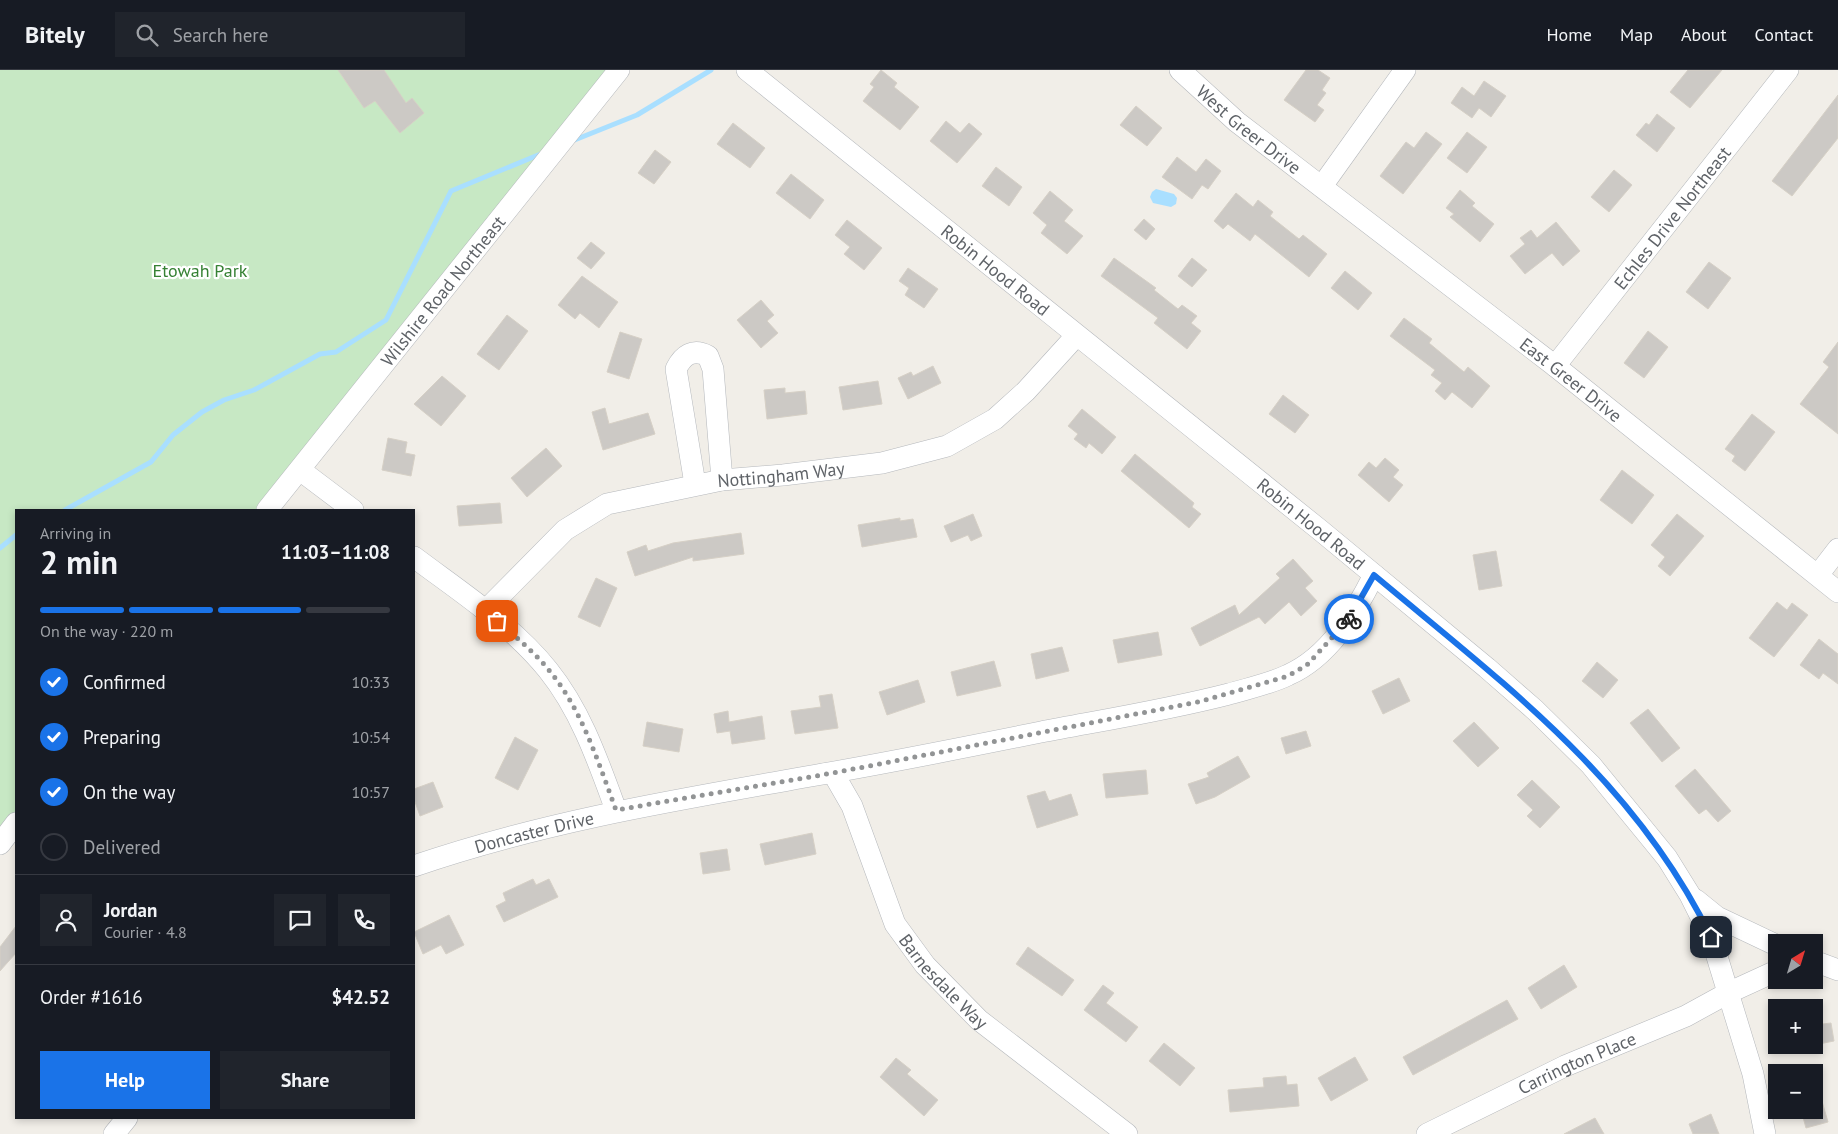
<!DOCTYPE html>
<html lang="en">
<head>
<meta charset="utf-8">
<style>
  :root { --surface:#171b24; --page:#20242c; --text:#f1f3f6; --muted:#9ea1a6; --line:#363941; --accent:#1a73e8 }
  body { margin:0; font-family:"PT Sans",sans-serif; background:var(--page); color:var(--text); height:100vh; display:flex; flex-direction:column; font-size:19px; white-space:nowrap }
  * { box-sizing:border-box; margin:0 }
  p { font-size:16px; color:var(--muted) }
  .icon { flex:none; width:28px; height:28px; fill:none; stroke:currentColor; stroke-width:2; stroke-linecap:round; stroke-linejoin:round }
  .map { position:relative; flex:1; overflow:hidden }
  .details { position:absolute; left:15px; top:439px; width:400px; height:610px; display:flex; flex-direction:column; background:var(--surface); border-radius:0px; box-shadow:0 2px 8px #0003 }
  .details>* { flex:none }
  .needle { width:32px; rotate:38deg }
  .tools { position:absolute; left:1768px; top:864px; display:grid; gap:10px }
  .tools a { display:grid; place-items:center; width:55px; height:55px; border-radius:0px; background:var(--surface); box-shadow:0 2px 8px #0003; font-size:25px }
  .pin { position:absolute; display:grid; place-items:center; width:42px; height:42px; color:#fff; margin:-21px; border-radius:10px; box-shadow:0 2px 8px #0006 }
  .courier { position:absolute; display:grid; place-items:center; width:50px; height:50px; margin:-25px; border:4px solid #1a73e8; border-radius:50%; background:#fff; color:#222; box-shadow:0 1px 6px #0007 }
  .head em { font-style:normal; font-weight:600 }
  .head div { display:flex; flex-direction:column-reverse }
  .head { display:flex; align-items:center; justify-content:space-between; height:85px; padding:0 25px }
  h1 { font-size:32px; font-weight:600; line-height:38px }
  .bar { display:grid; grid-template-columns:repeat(4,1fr); gap:8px 5px; align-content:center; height:60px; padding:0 25px }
  .bar i { height:6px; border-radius:4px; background:var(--line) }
  .bar .selected { background:var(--accent) }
  .bar p { grid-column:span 4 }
  .line { display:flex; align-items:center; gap:12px; padding:0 25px; border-top:1px solid var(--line) }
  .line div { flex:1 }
  .round { display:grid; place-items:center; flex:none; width:52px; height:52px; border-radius:0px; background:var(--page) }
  ol { padding:0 25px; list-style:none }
  li { display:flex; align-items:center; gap:15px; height:55px }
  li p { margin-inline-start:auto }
  li .icon { padding:5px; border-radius:50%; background:var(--accent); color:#fff; stroke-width:4 }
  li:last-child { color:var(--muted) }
  li i { width:28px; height:28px; border:2px solid var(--line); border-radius:50% }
  .action { display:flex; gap:10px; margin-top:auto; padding:10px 25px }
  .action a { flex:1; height:58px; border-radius:0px; background:var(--accent); color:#fff; font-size:20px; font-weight:600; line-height:58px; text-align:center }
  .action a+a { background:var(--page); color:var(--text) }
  header { display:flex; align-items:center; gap:30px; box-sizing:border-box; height:70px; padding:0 25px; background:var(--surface); border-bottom:1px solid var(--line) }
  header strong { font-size:24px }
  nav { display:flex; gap:28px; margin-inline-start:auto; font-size:18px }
  .search { width:350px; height:45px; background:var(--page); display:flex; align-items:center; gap:12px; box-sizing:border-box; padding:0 18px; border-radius:0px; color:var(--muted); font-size:19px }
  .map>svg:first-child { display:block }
</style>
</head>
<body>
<header>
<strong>Bitely</strong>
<div class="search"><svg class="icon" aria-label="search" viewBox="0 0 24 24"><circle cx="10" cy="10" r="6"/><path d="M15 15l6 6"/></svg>Search here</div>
<nav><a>Home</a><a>Map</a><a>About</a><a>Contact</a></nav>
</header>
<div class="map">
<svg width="1838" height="1064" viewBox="0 0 1838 1064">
  <rect width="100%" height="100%" fill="#f1eee8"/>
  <path fill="#c7e8c4" d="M 0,0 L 617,0 L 265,440 L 16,440 L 16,753 L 0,774 Z"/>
  <path fill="#a9dfff" d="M 1156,119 L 1174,124 L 1177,128 L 1176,134 L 1171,137 L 1153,133 L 1150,127 L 1152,122 Z"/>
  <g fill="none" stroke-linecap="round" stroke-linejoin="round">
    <path stroke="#a9dfff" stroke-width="5" d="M 572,71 L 637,45 L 711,0
      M 65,440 L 151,392 L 173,365 L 202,342 L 224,330 L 254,320 L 320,284 L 336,282 L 386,250 L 451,121 L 543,83
      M 0,478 L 16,465"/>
  </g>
  <path fill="#ccc9c5" stroke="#d6d0c6" d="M 338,0 L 384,0 L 406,33 L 412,28 L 424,43 L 400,63 L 375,31 L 364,38 Z
    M 881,0 L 897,13 L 894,17 L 919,37 L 900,60 L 863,31 L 874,17 L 870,14 Z
    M 1306,0 L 1318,0 L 1330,8 L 1322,20 L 1326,23 L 1317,35 L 1324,40 L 1315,52 L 1284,30 Z
    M 1688,0 L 1722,0 L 1690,38 L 1670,22 Z
    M 1484,11 L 1506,26 L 1491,47 L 1479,38 L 1472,48 L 1451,33 L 1462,17 L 1474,26 Z
    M 1838,25 L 1838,68 L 1792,126 L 1772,111 Z
    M 1136,36 L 1162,58 L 1147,76 L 1120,55 Z
    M 1657,44 L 1675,58 L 1657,82 L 1636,65 L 1646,53 L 1649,55 Z
    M 946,51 L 960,63 L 969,53 L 982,64 L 957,93 L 930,71 Z
    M 733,53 L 765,78 L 750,98 L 717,74 Z
    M 1426,62 L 1442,74 L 1403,124 L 1380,106 L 1406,72 L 1414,78 Z
    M 1467,62 L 1487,77 L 1467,103 L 1447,88 Z
    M 655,80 L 671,92 L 654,114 L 638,103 Z
    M 1177,87 L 1196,102 L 1206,89 L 1221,101 L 1208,119 L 1202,115 L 1192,129 L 1162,107 Z
    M 996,97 L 1022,117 L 1009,136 L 982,116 Z
    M 1614,100 L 1632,115 L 1609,142 L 1591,127 Z
    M 791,104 L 824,130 L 810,149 L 776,123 Z
    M 1460,120 L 1475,133 L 1472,136 L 1494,154 L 1480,172 L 1450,147 L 1454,144 L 1446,138 Z
    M 1050,121 L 1073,140 L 1064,151 L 1083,166 L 1067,184 L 1041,163 L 1047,155 L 1033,143 Z
    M 1236,123 L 1253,137 L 1258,130 L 1273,142 L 1270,146 L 1299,169 L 1303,165 L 1327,184 L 1309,207 L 1255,164 L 1250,171 L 1228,154 L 1223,159 L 1214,151 Z
    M 1144,149 L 1155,159 L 1146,170 L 1134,160 Z
    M 847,150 L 882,178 L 864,200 L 844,184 L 850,177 L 835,165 Z
    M 1556,152 L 1580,181 L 1563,196 L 1552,183 L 1525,204 L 1510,186 L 1525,174 L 1520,168 L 1531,160 L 1537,168 Z
    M 591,172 L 605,183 L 591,199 L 577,188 Z
    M 1114,188 L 1156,218 L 1154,220 L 1178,239 L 1182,235 L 1197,246 L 1191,253 L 1201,261 L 1187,279 L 1154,253 L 1158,248 L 1101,206 Z
    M 1192,188 L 1207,200 L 1192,217 L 1178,206 Z
    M 1709,192 L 1731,208 L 1708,239 L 1686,222 Z
    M 908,198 L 938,219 L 924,238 L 905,225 L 909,218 L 899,211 Z
    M 1345,201 L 1372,223 L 1358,240 L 1331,218 Z
    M 582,206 L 618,232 L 599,258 L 580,243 L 575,249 L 558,235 Z
    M 761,230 L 774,245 L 767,251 L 778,263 L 761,278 L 737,250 Z
    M 507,245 L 528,261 L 499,300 L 477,284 Z
    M 1404,248 L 1432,269 L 1429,273 L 1464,302 L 1468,297 L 1490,316 L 1472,338 L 1452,322 L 1445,330 L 1435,321 L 1442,313 L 1431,305 L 1435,300 L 1390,266 Z
    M 1648,261 L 1668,277 L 1644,308 L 1624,293 Z
    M 620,262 L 642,269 L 629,309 L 607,302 Z
    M 1838,272 L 1838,364 L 1800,334 L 1829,297 L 1823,292 Z
    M 933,296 L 941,313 L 908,329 L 898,308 L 911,302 L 913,306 Z
    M 442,306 L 466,326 L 441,356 L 414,334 Z
    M 878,311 L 882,334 L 843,340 L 839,317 Z
    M 785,318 L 785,323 L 805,321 L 807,344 L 767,349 L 764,320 Z
    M 1283,325 L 1309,345 L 1295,363 L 1269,344 Z
    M 605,338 L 609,354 L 648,343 L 655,364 L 603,380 L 592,342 Z
    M 1082,339 L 1116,367 L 1102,384 L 1089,373 L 1086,378 L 1074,369 L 1078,364 L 1068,356 Z
    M 1752,344 L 1775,362 L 1745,401 L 1732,391 L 1735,386 L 1725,379 Z
    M 388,368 L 407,372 L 405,383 L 415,385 L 411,406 L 382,400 Z
    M 546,378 L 562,396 L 527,427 L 511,408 Z
    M 1135,384 L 1194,433 L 1192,437 L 1201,444 L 1189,458 L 1121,401 Z
    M 1385,388 L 1399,400 L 1393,407 L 1403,415 L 1389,432 L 1358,405 L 1369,392 L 1376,398 Z
    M 1622,400 L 1654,425 L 1632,454 L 1600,430 Z
    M 500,433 L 502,453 L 459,456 L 457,436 Z
    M 973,444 L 982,466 L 971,471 L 968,465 L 951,472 L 944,456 Z
    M 1677,444 L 1704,466 L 1670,506 L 1658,496 L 1665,487 L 1651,475 Z
    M 900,448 L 900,451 L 913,449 L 917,467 L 862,477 L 858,455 Z
    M 741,463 L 744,484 L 693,491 L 693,487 L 635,506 L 627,482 L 646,475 L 648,481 L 673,473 Z
    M 1496,481 L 1502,516 L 1479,520 L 1473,485 Z
    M 1293,489 L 1313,511 L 1305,518 L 1317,531 L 1301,546 L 1289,532 L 1265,554 L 1259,547 L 1200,576 L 1191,558 L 1235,535 L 1239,545 L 1280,508 L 1276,504 Z
    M 596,508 L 617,518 L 600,557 L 578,547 Z
    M 1777,532 L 1787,540 L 1792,533 L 1808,545 L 1774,587 L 1749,568 Z
    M 1158,562 L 1162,585 L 1118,593 L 1113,570 Z
    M 1819,569 L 1838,584 L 1838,614 L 1823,603 L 1819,609 L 1800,595 Z
    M 1062,577 L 1069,601 L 1036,609 L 1031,584 Z
    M 994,591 L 1001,616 L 957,626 L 951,602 Z
    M 1597,592 L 1618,610 L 1603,628 L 1582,611 Z
    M 1399,608 L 1410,631 L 1383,644 L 1372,621 Z
    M 918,610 L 925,632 L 887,645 L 879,622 Z
    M 832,624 L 838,658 L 795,664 L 791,641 L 821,637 L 819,626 Z
    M 1648,639 L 1680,678 L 1662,692 L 1630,653 Z
    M 728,641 L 729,652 L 762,646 L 765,669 L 732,674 L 730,661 L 717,663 L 714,644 Z
    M 647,652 L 683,659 L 679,682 L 643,676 Z
    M 1474,652 L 1499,678 L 1478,697 L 1453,671 Z
    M 1306,661 L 1311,676 L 1286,684 L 1281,668 Z
    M 515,667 L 538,680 L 518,720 L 495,708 Z
    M 1238,686 L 1250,707 L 1215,727 L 1196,734 L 1188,714 L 1209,707 L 1207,703 Z
    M 1695,699 L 1731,741 L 1718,752 L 1706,739 L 1699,744 L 1675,716 Z
    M 1146,700 L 1148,724 L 1106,728 L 1103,704 Z
    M 1532,710 L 1560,737 L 1540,758 L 1527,746 L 1533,740 L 1517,725 Z
    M 433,712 L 443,737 L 420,746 L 414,729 L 414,719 Z
    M 1045,721 L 1049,731 L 1071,724 L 1078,745 L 1037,758 L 1027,726 Z
    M 812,763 L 816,784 L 765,795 L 760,774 Z
    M 727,779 L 730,800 L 703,804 L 700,783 Z
    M 533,809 L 536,815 L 549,809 L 558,827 L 504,852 L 496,836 L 506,831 L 503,823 Z
    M 449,845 L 464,875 L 446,884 L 441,875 L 423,884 L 414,862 Z
    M 16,856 L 16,883 L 0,901 L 0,877 Z
    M 1028,877 L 1074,910 L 1062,926 L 1016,894 Z
    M 1564,895 L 1577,917 L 1541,939 L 1528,918 Z
    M 1103,915 L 1114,923 L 1106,933 L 1138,957 L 1126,972 L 1084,940 Z
    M 1507,930 L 1518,949 L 1413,1005 L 1403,987 Z
    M 1831,953 L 1834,971 L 1814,975 L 1814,955 Z
    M 1164,973 L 1195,998 L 1180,1016 L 1149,991 Z
    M 1355,987 L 1368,1010 L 1331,1031 L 1318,1008 Z
    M 896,988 L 911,1000 L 907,1004 L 938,1030 L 924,1046 L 880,1007 Z
    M 1286,1006 L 1287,1015 L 1297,1014 L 1299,1036 L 1230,1042 L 1228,1020 L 1264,1017 L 1263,1008 Z
    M 1817,1014 L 1828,1052 L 1806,1058 L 1801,1040 L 1814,1040 L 1814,1015 Z
    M 1711,1044 L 1719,1064 L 1693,1064 L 1689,1054 Z
    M 1595,1048 L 1604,1064 L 1564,1064 Z"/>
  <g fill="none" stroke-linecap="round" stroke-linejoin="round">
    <defs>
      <g id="minor">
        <path id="s1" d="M 747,0 L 1320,460 L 1487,598 L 1535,640 L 1591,695 L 1667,788 L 1690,825 L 1711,867 L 1753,1004 L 1765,1064"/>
        <path id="s2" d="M 1180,0 L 1237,52 L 1555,296 L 1838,522"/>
        <path d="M 1322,116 L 1405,0"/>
        <path id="s3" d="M 1555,296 L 1788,0"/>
        <path d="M 300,400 L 353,440"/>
        <path d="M 695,414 L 676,299 C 683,285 693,278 708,286 L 713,299 L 722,410"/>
        <path id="s4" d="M 267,440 L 619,0"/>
        <path d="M 414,487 C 459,521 512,555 548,600 C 581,641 598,691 616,740"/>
        <path d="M 1818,505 L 1838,479"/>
        <path id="s5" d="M 485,541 L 565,460 L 607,434 L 722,410 L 783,405 L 882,393 L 947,376 L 995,349 L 1026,321 L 1076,266"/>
        <path id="s6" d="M 833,703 L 852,736 L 895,854 L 925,895 L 979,950 L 1127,1064"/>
        <path d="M 0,774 L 16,753"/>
        <path id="s7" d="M 414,796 C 545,751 681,729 817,705 C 892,692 967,677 1041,662 C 1104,650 1167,640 1229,624 C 1249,618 1270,614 1288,605 C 1329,587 1355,543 1374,505"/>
        <path d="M 1696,830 L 1717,847 L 1776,875"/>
        <path d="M 1814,891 L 1838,900"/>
        <path d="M 114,1064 L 127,1048"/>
        <path id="s8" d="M 1427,1064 L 1565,996 L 1686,946 L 1728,923 L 1776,901"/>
      </g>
    </defs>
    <use href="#minor" stroke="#b5b8bc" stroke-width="22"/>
    <use href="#minor" stroke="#fff" stroke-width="21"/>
  </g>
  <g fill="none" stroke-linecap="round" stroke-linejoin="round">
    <path stroke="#929495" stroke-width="5" stroke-dasharray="0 9" d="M 497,551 C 515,566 533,581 548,599 C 582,639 598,692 616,740 L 833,703 L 1198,632 L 1288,606 L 1307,595 L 1349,549"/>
    <path stroke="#1a73e8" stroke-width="6" d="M 1349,549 L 1374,505 C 1504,614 1635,710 1711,867"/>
  </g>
  <g text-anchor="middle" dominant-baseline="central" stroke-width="4.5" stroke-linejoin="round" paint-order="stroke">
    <g font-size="18" fill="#5f6368" stroke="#fff">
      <text stroke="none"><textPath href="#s2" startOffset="91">West Greer Drive</textPath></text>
      <text stroke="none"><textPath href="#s3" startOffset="189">Echles Drive Northeast</textPath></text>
      <text stroke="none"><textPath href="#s1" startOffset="319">Robin Hood Road</textPath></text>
      <text stroke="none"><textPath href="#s4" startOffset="281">Wilshire Road Northeast</textPath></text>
      <text stroke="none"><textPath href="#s2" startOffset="499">East Greer Drive</textPath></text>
      <text stroke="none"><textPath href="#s5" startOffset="340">Nottingham Way</textPath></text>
      <text stroke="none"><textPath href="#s1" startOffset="724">Robin Hood Road</textPath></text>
      <text stroke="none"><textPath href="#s7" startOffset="125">Doncaster Drive</textPath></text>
      <text stroke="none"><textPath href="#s6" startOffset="239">Barnesdale Way</textPath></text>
      <text stroke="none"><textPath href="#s8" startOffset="166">Carrington Place</textPath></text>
    </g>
    <g font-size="18" fill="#368134" stroke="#fff">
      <text x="200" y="200">Etowah Park</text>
    </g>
  </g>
</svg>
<div class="tools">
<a><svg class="needle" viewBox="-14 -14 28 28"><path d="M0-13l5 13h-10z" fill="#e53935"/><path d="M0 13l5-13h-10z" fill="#9ea1a6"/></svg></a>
<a>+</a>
<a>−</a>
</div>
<div class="pin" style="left:497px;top:551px;background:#ea580c"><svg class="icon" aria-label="bag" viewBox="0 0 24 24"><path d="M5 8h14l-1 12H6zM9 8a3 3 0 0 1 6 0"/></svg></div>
<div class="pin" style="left:1711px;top:867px;background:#1f2937"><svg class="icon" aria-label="home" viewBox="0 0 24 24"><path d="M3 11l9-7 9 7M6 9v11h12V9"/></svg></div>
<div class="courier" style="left:1349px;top:549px"><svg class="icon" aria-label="bike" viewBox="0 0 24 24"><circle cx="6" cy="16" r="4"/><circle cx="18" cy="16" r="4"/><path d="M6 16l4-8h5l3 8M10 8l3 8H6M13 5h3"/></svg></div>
<section class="details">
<div class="head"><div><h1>2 min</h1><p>Arriving in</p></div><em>11:03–11:08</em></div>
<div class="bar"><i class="selected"></i><i class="selected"></i><i class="selected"></i><i></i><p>On the way · 220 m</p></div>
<ol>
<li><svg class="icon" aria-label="check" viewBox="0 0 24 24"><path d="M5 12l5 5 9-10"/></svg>Confirmed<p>10:33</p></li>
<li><svg class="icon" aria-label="check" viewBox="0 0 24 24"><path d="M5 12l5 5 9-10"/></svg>Preparing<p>10:54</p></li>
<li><svg class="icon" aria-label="check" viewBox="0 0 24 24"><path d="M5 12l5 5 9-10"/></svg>On the way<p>10:57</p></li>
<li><i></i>Delivered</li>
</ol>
<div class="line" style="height:90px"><a class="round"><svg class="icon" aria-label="person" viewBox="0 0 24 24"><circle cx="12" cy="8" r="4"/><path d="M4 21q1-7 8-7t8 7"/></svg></a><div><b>Jordan</b><p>Courier · 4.8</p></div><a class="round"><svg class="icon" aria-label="chat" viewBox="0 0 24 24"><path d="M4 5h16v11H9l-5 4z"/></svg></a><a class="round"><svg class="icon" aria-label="phone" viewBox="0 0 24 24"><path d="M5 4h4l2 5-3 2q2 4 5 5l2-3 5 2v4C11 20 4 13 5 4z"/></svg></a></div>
<div class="line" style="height:65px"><div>Order #1616</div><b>$42.52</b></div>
<div class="action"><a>Help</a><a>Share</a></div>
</section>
</div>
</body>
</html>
